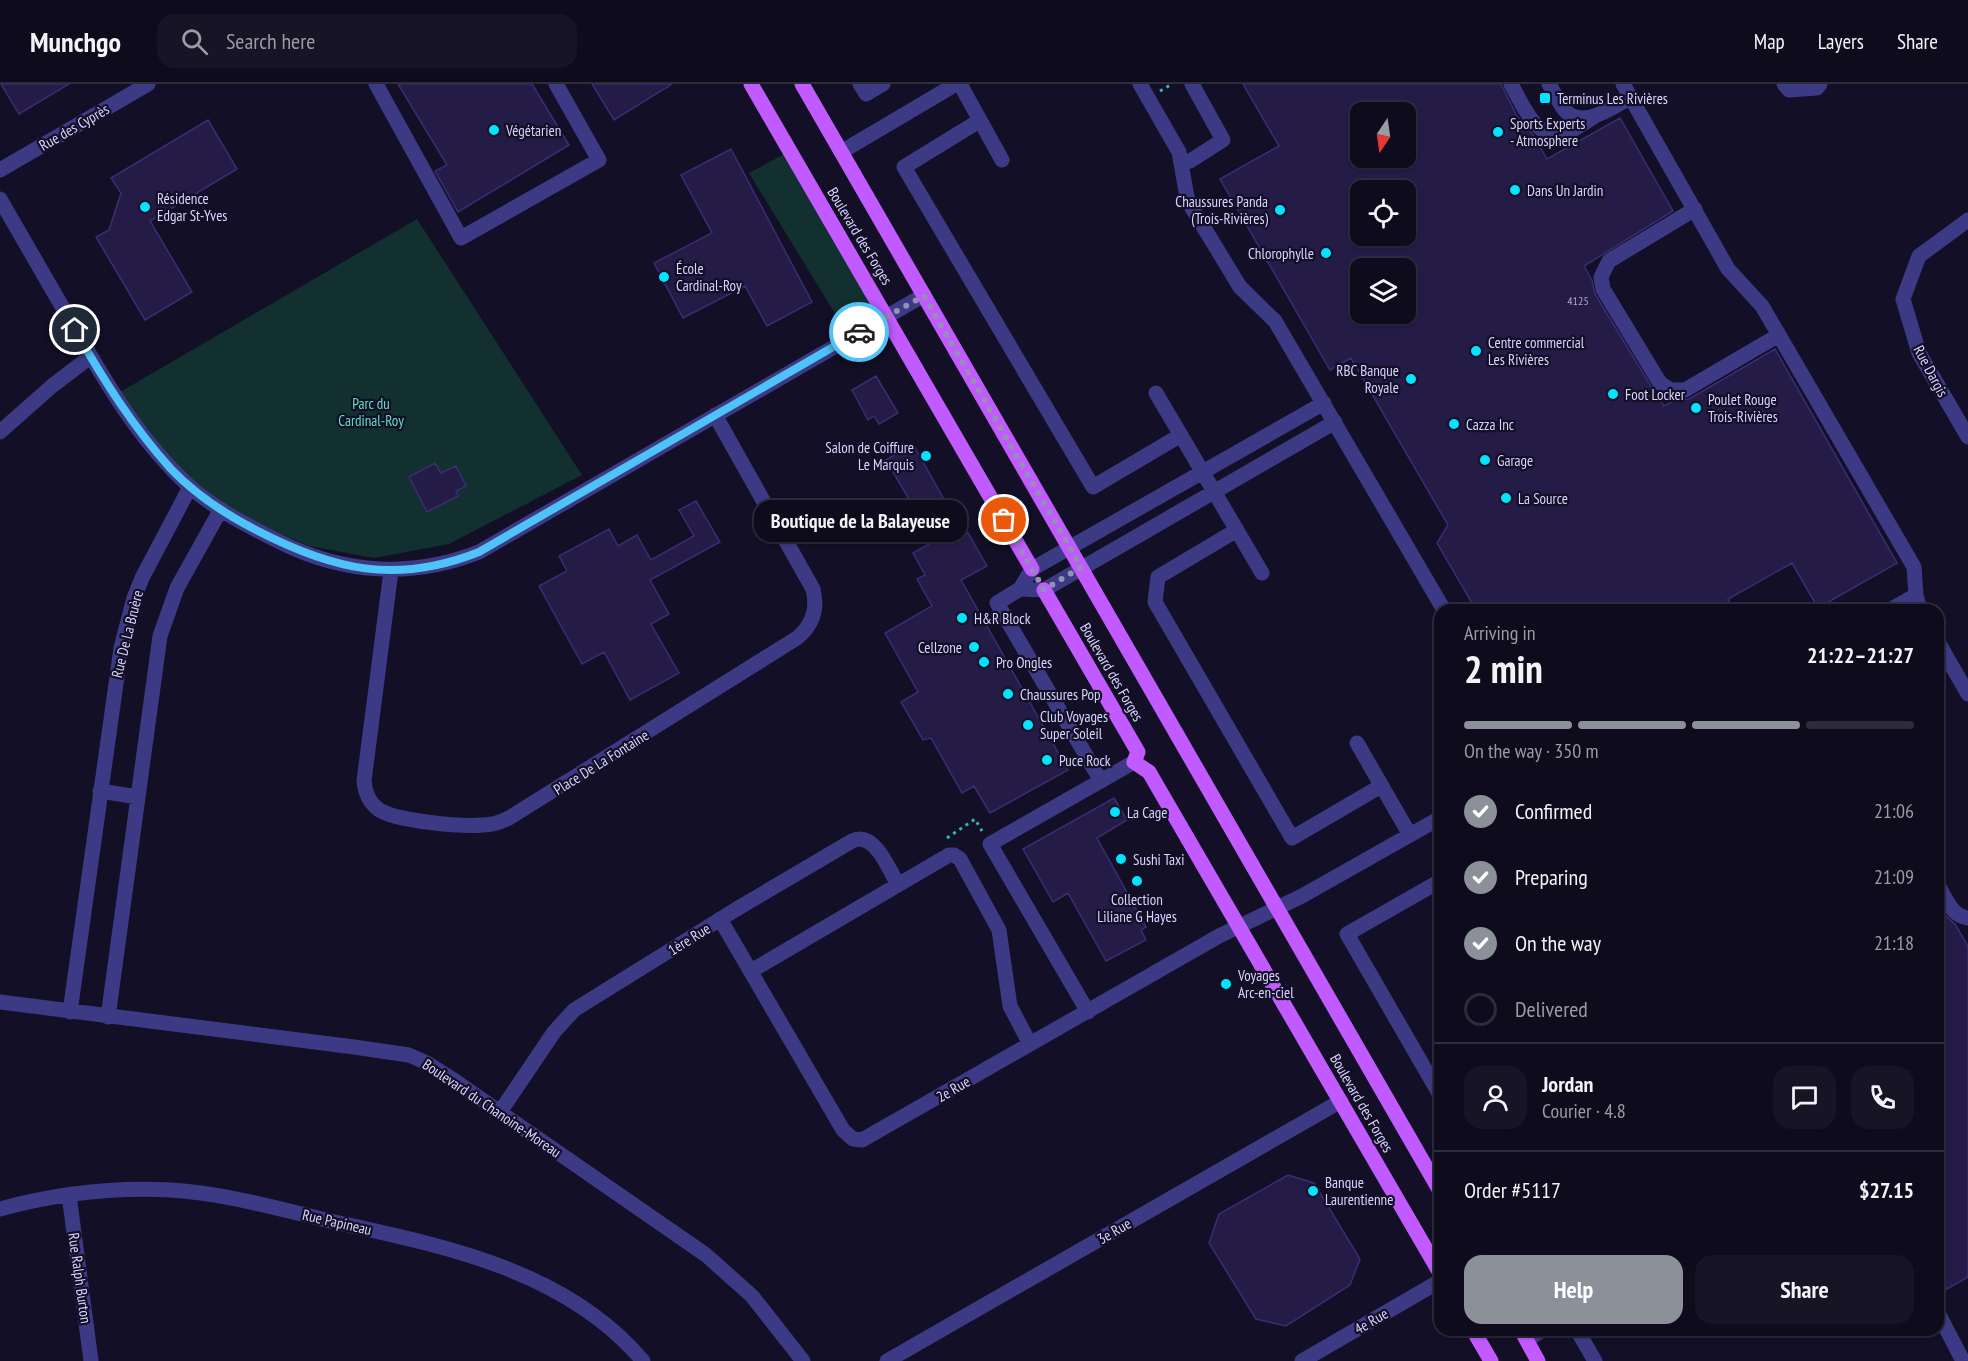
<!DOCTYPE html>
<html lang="en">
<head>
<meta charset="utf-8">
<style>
  :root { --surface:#0e0b1c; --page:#171425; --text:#f1f3f6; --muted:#9b9ba3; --line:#2e2b3b; --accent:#8c9099 }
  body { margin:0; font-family:"PT Sans Narrow",sans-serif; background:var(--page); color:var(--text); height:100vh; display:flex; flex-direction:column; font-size:22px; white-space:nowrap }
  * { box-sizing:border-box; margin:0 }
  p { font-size:20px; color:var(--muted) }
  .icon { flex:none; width:33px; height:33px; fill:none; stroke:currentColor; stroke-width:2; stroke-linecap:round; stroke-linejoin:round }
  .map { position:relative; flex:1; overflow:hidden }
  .drawer { position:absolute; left:1434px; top:520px; width:510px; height:732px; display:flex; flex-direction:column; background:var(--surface); border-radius:18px; box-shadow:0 2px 4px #0004,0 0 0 2px var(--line) }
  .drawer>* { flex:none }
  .needle { width:39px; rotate:193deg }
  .tools { position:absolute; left:1350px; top:18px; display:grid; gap:12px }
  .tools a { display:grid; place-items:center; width:66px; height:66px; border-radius:12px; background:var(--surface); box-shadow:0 2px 4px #0004,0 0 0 2px var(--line); font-size:30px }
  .pin { position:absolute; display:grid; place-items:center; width:51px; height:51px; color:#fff; margin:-26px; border:3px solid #fff; border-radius:50%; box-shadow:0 2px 6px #0007 }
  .courier { position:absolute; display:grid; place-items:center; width:60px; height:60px; margin:-30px; border:4px solid #4fc3f7; border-radius:50%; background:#fff; color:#222; box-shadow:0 2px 8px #0007 }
  .bubble { position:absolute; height:42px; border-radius:18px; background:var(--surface); box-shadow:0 2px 4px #0004,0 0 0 2px var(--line); font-size:20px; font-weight:700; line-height:42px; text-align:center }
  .summary em { font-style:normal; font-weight:700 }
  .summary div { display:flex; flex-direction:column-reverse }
  .summary { display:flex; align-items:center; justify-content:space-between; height:102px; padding:0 30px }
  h1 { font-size:39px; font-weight:700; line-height:45px }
  .bar { display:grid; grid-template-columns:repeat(4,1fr); gap:9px 6px; align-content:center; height:72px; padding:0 30px }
  .bar i { height:8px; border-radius:4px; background:var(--line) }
  .bar .selected { background:var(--accent) }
  .bar p { grid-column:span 4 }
  .line { display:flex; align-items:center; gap:15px; padding:0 30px; border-top:2px solid var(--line) }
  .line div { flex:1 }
  .round { display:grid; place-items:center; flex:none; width:63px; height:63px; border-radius:18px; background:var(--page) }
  ol { padding:0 30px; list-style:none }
  li { display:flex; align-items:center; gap:18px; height:66px }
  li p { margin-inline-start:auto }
  li .icon { padding:6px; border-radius:50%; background:var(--accent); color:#fff; stroke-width:4 }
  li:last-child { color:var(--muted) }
  li i { width:33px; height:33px; border:3px solid var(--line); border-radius:50% }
  .cta { display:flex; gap:12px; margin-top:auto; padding:12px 30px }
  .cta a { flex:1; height:69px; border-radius:18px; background:var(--accent); color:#fff; font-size:24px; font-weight:700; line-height:69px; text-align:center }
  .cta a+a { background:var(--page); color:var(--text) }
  header { display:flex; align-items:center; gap:36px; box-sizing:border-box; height:84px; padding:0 30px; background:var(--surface); border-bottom:2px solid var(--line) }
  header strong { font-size:28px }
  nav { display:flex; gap:33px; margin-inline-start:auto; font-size:21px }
  .search { width:420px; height:54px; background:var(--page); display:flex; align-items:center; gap:15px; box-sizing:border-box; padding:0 21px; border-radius:18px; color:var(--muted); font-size:22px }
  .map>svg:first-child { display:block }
</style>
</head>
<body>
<header>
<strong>Munchgo</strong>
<div class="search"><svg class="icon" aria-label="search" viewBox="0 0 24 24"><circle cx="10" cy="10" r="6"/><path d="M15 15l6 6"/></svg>Search here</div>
<nav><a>Map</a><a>Layers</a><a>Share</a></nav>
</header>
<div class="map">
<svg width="1968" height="1277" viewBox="0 0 1968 1277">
  <rect width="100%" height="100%" fill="#130f26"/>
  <path fill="#12302f" d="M 790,67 L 879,221 L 842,241 L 749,89 Z
    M 417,135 L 582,391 L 449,460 L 374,474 L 309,462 L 207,419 L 184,393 L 120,308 Z"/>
  <path fill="#241b47" stroke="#3b2d73" stroke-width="1.5" fill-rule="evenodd" d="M 1,0 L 69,0 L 19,30 Z
    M 398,0 L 532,0 L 569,61 L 458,128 L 435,87 L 447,81 Z
    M 592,0 L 672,0 L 614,36 Z
    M 1243,0 L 1501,0 L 1517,32 L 1534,52 L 1547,75 L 1620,34 L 1673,127 L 1584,182 L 1592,196 L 1595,210 L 1652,304 L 1664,322 L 1675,316 L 1689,315 L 1775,265 L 1897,479 L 1818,524 L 1792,479 L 1728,515 L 1734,526 L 1476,526 L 1437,459 L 1448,441 L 1351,274 L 1330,286 L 1220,95 L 1279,62 ZM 1360,28 L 1406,28 L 1406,74 L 1360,74 ZM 1360,106 L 1406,106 L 1406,152 L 1360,152 ZM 1360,184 L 1406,184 L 1406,230 L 1360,230 Z
    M 208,36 L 237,85 L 150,137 L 192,208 L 145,236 L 96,153 L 109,146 L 121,109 L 111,94 Z
    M 731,65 L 812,218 L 767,242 L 745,202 L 683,234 L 654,179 L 712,149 L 681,91 Z
    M 876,292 L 898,329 L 879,340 L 874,332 L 868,336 L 852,306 Z
    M 913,360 L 964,451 L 968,449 L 987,482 L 961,496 L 1068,686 L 990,729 L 974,702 L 962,709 L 931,654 L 923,656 L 901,618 L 918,608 L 885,549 L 932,522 L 917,495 L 925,491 L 913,469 L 931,459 L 911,423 L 913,422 L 886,376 Z
    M 435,379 L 441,389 L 456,382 L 466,402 L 456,407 L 458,412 L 427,428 L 409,393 Z
    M 696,417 L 720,458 L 650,496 L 669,530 L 651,540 L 679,589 L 630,616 L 604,568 L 582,580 L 539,502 L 567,487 L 559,472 L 609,445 L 618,462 L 637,451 L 651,476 L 694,452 L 679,426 Z
    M 1114,714 L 1127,736 L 1097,754 L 1146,843 L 1141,846 L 1146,856 L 1106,877 L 1068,809 L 1053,818 L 1023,765 Z
    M 1938,821 L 1946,832 L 1955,840 L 1968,862 L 1968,1193 L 1947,1205 L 1938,1188 Z
    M 1288,1091 L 1314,1099 L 1360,1175 L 1350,1201 L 1286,1242 L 1256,1235 L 1209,1159 L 1219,1130 Z"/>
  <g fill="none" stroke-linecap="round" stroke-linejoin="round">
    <path stroke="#2fb8b0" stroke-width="3" stroke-dasharray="3 4.5" stroke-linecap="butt" d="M 1160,7 L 1172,0
      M 947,754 L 975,735 L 982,747"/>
    <path stroke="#3d3a85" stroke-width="15" d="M 376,0 L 461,154 L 599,76 L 556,0
      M 860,0 L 866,10 L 883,0
      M 960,0 L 1002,76
      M 1140,0 L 1179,68 L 1187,113 L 1192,124 L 1240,203 L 1275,237 L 1444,526
      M 1511,0 C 1522,19 1537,60 1566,49 C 1576,45 1586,38 1595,32
      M 1549,0 C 1554,8 1558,17 1563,24 C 1581,48 1612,23 1631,13
      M 1623,0 L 1728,185 L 1762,222 L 1914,483 L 1916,511 L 1890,526
      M 1784,0 L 1789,6 L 1817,4 L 1820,0
      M 979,37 L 904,83 L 1093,403 L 1181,351
      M 841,68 L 956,0
      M 1181,80 L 1190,77 L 1223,56 L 1192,0
      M 0,86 L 148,0
      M 0,115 C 25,159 50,202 75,245 C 107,301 141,358 189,402 C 216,426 250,443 282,459 C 345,490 413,494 479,468 L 924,211
      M 1695,125 L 1609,177 L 1601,193 L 1603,205 L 1660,299 L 1671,306 L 1685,306 L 1779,251
      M 1968,136 L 1919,172 L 1903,215 L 1919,269 L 1968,353
      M 1156,309 L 1262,489
      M 0,348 L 52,302 L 90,273
      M 1237,446 L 1158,493 L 1155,518 L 1292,754 L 1381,702
      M 391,487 L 364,697 C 365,709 369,718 378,725 C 394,737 462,743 483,741 C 492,741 501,738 509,734 L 797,554 C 813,541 818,525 813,505 L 715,331
      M 1020,505 L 1044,506 L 1335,338
      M 1916,511 L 1920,526
      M 1938,558 L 1968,610
      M 1357,659 L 1410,751
      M 1101,697 L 997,519 L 1020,505 L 1032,485 L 1324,319
      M 100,707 L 138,713
      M 1440,797 L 1347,850 L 1440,1011
      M 1938,801 C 1946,814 1951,832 1968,834
      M 720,835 L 843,1046 L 853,1055 L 862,1056 L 1219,852 L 1302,812 L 1440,734
      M 751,887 L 949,771 L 954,771 L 960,775 L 999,846 L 1010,922 L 1030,960
      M 0,918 L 354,963 L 409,971 L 427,979 L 452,995 L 706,1171 L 752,1212 L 803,1277
      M 70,928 L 121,564 L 134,514 L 142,494 L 190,403
      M 1088,928 L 990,760 L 1134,678
      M 108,933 L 160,552 L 177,504 L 221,425
      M 500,1028 L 554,948 L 574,926 L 735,826 L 852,757 C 874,746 889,785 898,801
      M 69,1111 L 91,1277
      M 0,1125 C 55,1110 114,1103 171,1106 C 223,1109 275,1124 326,1136 C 438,1161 565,1184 643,1277
      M 1938,1229 L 1963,1277
      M 1577,1246 L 1595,1277
      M 1527,1256 L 1543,1246
      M 887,1277 L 1341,1017
      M 1302,1277 L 1440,1197"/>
    <path stroke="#c25bff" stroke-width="15" d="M 751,0 L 1032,485
      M 802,0 L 1440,1107
      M 1044,506 L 1138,668 L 1134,678 L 1149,688 L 1440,1189
      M 1473,1246 L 1491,1277
      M 1521,1246 L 1538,1277"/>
  </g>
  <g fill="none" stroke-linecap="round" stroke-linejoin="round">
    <path stroke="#948fb3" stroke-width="6" stroke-dasharray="0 10.8" d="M 859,248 L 924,212 L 1081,483 L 1044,506 L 1004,436"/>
    <path stroke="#4fc3f7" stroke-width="8" d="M 75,246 C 103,295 133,343 171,385 C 195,410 225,430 256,446 C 333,486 396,501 479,468 L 859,248"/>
  </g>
  <g fill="#00e5ff" stroke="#130f26" stroke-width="2">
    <rect x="1539" y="8" width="12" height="12" rx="3"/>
    <circle cx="494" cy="46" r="6"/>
    <circle cx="1498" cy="48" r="6"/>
    <circle cx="1515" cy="106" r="6"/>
    <circle cx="145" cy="123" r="6"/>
    <circle cx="1280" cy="126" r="6"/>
    <circle cx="1326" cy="169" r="6"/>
    <circle cx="664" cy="193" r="6"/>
    <circle cx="1476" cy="267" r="6"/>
    <circle cx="1411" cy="295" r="6"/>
    <circle cx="1613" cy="310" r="6"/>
    <circle cx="1696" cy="324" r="6"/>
    <circle cx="1454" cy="340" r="6"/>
    <circle cx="926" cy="372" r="6"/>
    <circle cx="1485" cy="376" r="6"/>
    <circle cx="1506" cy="414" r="6"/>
    <circle cx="962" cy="534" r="6"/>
    <circle cx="974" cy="563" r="6"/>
    <circle cx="984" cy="578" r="6"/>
    <circle cx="1008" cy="610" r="6"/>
    <circle cx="1028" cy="641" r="6"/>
    <circle cx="1047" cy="676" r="6"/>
    <circle cx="1115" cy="728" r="6"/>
    <circle cx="1121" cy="775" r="6"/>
    <circle cx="1137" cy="797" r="6"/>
    <circle cx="1226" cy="900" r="6"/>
    <circle cx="1313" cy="1107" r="6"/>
  </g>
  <g text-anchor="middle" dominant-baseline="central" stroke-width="4.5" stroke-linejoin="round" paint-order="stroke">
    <g font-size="12" fill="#aca6d1">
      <text x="1578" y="216">4125</text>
    </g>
    <g font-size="15" fill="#d9d4ff" stroke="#130f26" text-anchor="start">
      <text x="1557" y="14">Terminus Les Rivières</text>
      <text x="1510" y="39">Sports Experts<tspan x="1510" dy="17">- Atmosphere</tspan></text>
      <text x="506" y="46">Végétarien</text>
      <text x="1527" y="106">Dans Un Jardin</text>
      <text x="157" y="114">Résidence<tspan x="157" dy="17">Edgar St-Yves</tspan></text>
      <text x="1268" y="117" text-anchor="end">Chaussures Panda<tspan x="1268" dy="17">(Trois-Rivières)</tspan></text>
      <text x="1314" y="169" text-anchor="end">Chlorophylle</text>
      <text x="676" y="184">École<tspan x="676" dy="17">Cardinal-Roy</tspan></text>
      <text x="1488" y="258">Centre commercial<tspan x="1488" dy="17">Les Rivières</tspan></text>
      <text x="1399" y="286" text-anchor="end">RBC Banque<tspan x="1399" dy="17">Royale</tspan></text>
      <text x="1625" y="310">Foot Locker</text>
      <text x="1708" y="315">Poulet Rouge<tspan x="1708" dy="17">Trois-Rivières</tspan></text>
      <text x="1466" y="340">Cazza Inc</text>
      <text x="914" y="363" text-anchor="end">Salon de Coiffure<tspan x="914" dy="17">Le Marquis</tspan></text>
      <text x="1497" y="376">Garage</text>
      <text x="1518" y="414">La Source</text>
      <text x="974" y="534">H&amp;R Block</text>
      <text x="962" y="563" text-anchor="end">Cellzone</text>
      <text x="996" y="578">Pro Ongles</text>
      <text x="1020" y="610">Chaussures Pop</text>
      <text x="1040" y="632">Club Voyages<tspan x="1040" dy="17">Super Soleil</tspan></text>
      <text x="1059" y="676">Puce Rock</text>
      <text x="1127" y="728">La Cage</text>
      <text x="1133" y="775">Sushi Taxi</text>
      <text x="1137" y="815" text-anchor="middle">Collection<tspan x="1137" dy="17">Liliane G Hayes</tspan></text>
      <text x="1238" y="891">Voyages<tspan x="1238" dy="17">Arc-en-ciel</tspan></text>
      <text x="1325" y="1098">Banque<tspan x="1325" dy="17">Laurentienne</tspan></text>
    </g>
    <g font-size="15" fill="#d9d4ff" stroke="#130f26">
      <text transform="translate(74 43) rotate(-30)">Rue des Cyprès</text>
      <text transform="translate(860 152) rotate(59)">Boulevard des Forges</text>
      <text transform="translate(1931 287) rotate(62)">Rue Dargis</text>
      <text transform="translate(127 550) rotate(-76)">Rue De La Bruère</text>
      <text transform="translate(1112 588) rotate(60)">Boulevard des Forges</text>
      <text transform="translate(601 678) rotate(-32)">Place De La Fontaine</text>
      <text transform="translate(689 855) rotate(-32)">1ère Rue</text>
      <text transform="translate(953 1005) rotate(-30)">2e Rue</text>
      <text transform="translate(1362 1019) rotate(60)">Boulevard des Forges</text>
      <text transform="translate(492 1024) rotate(34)">Boulevard du Chanoine-Moreau</text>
      <text transform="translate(337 1138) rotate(13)">Rue Papineau</text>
      <text transform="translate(1114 1147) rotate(-30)">3e Rue</text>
      <text transform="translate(80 1194) rotate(82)">Rue Ralph Burton</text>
      <text transform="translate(1371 1237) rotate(-30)">4e Rue</text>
    </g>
    <g font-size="15" fill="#5fe0c0" stroke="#130f26">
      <text x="371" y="319">Parc du<tspan x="371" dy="17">Cardinal-Roy</tspan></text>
    </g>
  </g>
</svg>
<div class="tools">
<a><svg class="needle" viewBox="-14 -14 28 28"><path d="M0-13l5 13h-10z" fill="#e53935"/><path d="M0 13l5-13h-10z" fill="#9b9ba3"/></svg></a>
<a><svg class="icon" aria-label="locate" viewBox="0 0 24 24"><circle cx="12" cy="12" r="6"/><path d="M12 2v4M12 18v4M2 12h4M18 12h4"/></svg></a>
<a><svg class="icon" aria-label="layers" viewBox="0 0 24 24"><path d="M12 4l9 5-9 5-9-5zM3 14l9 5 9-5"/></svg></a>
</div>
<div class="pin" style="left:1004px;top:436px;background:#ea580c"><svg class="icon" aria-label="bag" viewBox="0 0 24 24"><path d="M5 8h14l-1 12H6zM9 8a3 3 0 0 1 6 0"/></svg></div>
<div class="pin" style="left:75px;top:246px;background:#1f2937"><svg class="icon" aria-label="home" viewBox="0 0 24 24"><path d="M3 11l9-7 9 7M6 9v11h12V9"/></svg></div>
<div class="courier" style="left:859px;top:248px"><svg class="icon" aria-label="car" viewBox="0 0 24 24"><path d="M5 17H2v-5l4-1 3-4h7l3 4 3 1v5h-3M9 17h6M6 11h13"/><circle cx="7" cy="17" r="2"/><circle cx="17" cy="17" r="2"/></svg></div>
<div class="bubble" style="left:754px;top:416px;width:213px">Boutique de la Balayeuse</div>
<section class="drawer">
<div class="summary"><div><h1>2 min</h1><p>Arriving in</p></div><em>21:22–21:27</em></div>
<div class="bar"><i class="selected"></i><i class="selected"></i><i class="selected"></i><i></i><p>On the way · 350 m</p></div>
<ol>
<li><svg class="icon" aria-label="check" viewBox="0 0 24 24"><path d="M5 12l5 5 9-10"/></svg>Confirmed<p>21:06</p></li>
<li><svg class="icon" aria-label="check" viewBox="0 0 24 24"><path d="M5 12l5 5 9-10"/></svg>Preparing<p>21:09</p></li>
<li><svg class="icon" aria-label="check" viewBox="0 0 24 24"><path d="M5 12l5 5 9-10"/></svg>On the way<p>21:18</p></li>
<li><i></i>Delivered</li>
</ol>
<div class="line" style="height:108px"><a class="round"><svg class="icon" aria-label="person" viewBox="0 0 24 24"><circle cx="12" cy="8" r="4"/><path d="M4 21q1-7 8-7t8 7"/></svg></a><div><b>Jordan</b><p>Courier · 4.8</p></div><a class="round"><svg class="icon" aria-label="chat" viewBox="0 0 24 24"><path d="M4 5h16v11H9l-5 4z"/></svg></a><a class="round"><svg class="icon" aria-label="phone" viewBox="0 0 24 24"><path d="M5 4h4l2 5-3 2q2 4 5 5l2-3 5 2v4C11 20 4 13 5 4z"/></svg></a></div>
<div class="line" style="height:78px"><div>Order #5117</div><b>$27.15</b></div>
<div class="cta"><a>Help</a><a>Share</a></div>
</section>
</div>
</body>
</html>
